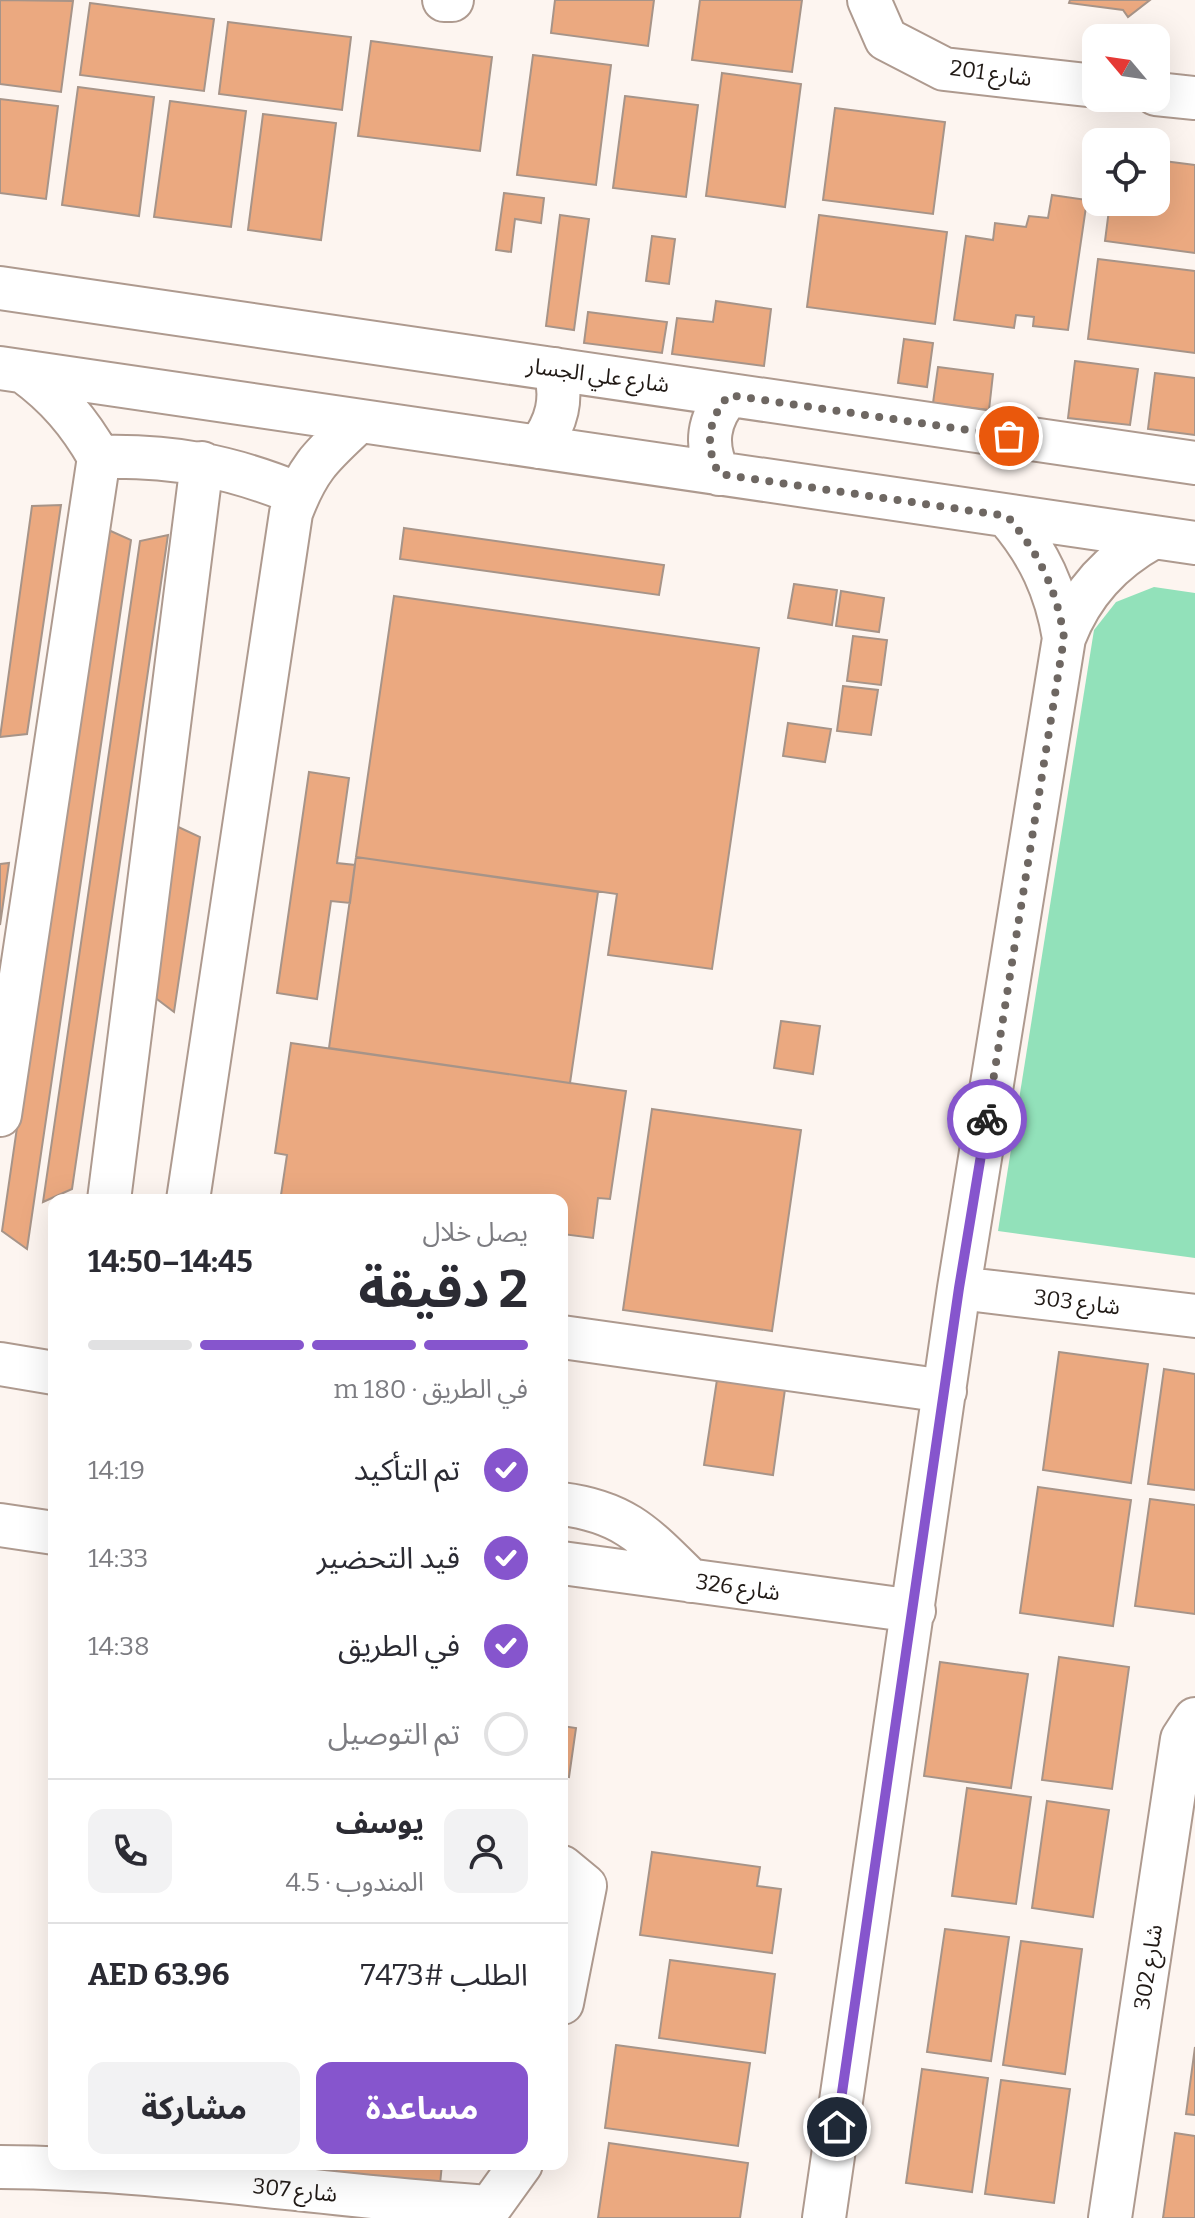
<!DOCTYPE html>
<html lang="ar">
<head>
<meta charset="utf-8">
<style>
  :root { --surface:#fff; --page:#f2f2f3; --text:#2b2b33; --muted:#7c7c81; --line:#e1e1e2; --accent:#8655cd }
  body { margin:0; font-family:Bitter,"Noto Sans Arabic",serif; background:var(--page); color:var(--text); direction:rtl; height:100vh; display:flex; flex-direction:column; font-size:30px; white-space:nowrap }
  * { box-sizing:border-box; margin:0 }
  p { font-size:26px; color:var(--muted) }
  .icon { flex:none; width:44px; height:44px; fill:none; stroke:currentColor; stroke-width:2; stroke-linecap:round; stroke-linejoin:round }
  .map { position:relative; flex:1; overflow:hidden; direction:ltr }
  .panel { position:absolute; left:48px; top:1194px; width:520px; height:976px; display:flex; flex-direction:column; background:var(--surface); border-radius:16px; box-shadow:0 8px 32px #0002; direction:rtl }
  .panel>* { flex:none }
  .needle { width:52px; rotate:299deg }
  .controls { position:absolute; left:1082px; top:24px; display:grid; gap:16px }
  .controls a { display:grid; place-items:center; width:88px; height:88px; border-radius:16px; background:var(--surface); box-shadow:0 8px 32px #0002; font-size:40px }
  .pin { position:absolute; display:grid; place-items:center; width:68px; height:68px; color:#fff; margin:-34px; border:4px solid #fff; border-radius:50%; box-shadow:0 2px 8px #0007 }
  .courier { position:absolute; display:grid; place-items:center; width:80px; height:80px; margin:-40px; border:6px solid #8655cd; border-radius:50%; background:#fff; color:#222; box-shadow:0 2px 10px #0007 }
  .headline em { font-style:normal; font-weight:700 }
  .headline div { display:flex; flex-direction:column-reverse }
  .headline { display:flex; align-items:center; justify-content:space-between; height:136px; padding:0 40px }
  h1 { font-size:52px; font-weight:700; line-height:60px }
  .bar { display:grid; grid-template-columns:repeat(4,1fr); gap:12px 8px; align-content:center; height:96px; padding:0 40px }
  .bar i { height:10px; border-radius:6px; background:var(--line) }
  .bar .selected { background:var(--accent) }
  .bar p { grid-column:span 4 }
  .line { display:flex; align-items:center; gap:20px; padding:0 40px; border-top:2px solid var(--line) }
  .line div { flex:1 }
  .round { display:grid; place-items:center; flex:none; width:84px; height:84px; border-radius:16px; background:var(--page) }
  ol { padding:0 40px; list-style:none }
  li { display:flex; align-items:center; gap:24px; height:88px }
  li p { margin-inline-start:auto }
  li .icon { padding:8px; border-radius:50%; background:var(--accent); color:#fff; stroke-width:4 }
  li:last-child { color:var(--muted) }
  li i { width:44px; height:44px; border:4px solid var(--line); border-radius:50% }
  .primary-button { display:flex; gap:16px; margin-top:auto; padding:16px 40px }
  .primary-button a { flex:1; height:92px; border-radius:16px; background:var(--accent); color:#fff; font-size:32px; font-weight:700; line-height:92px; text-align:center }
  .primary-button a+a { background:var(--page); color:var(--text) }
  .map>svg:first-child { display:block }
</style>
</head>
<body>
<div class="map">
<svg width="1195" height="2218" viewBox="0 0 1195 2218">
  <rect width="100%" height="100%" fill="#fdf5f0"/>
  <path fill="#92e1ba" d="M 1154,587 L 1195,593 L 1195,1258 L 998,1231 L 1094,630 L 1116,602 Z"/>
  <path fill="#eba980" stroke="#a79488" stroke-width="2" d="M 0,0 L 73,1 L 61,92 L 0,84 Z
    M 555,0 L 654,0 L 648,46 L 551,33 Z
    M 700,0 L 802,0 L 792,72 L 692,60 Z
    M 1070,0 L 1150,0 L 1128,17 L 1123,10 L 1069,3 Z
    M 90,3 L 214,19 L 204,91 L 80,75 Z
    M 228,22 L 351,37 L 342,110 L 219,94 Z
    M 371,41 L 492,57 L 480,151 L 358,136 Z
    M 533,55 L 611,65 L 596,185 L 517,175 Z
    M 722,73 L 801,84 L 785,207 L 706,196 Z
    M 78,87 L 154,97 L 139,216 L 62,205 Z
    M 625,96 L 698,105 L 686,197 L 613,188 Z
    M 0,99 L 58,106 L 46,199 L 0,193 Z
    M 170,101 L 246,111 L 231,227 L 154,217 Z
    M 835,108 L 945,122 L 933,214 L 823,200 Z
    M 263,114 L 336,123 L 321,240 L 248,230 Z
    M 1156,160 L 1195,165 L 1195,253 L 1105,241 L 1110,202 L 1156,202 Z
    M 504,193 L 544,198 L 541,223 L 515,219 L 511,252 L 496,250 Z
    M 1052,195 L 1087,200 L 1068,330 L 1033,326 L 1034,317 L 1016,315 L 1014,328 L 954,320 L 966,236 L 993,240 L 995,223 L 1026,227 L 1029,216 L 1048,218 Z
    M 560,215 L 589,219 L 574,330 L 546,326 Z
    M 819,215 L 947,232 L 935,324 L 807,307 Z
    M 652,236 L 675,239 L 669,284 L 646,281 Z
    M 1098,259 L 1195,271 L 1195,353 L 1088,339 Z
    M 716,301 L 771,309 L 764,366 L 672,354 L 677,318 L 713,322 Z
    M 588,312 L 667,322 L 662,353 L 584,343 Z
    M 904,339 L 933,343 L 927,387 L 898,383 Z
    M 1075,361 L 1138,369 L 1130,425 L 1068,418 Z
    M 938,367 L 993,374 L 989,410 L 933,403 Z
    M 1155,373 L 1195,378 L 1195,435 L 1148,429 Z
    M 61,505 L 27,734 L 0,737 L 32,506 Z
    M 104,528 L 131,540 L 27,1249 L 2,1231 Z
    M 404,528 L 664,565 L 659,595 L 400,559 Z
    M 168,535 L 72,1189 L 43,1202 L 140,541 Z
    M 794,584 L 837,590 L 832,625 L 788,618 Z
    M 841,591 L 884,598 L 879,632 L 836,626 Z
    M 394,596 L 759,648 L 712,969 L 608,955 L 617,894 L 356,857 Z
    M 853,636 L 887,640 L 881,685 L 847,681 Z
    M 843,686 L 878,690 L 871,735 L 837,731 Z
    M 788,723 L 831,729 L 825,762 L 783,756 Z
    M 309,772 L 349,778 L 337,863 L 355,865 L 350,903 L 331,901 L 317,999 L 277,993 Z
    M 174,825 L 200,837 L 174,1012 L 149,993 Z
    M 356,857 L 598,892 L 570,1083 L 329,1048 Z
    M 9,863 L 0,925 L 0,864 Z
    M 781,1021 L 820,1026 L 813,1074 L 774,1068 Z
    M 291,1043 L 626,1091 L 610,1199 L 598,1198 L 593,1238 L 563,1234 L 562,1239 L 562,1200 L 313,1200 L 281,1195 L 287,1155 L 275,1153 Z
    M 652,1109 L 801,1130 L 772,1331 L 623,1310 Z
    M 1059,1352 L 1148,1364 L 1131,1483 L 1043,1470 Z
    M 1164,1369 L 1195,1374 L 1195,1490 L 1148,1484 Z
    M 718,1373 L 786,1382 L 773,1475 L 704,1465 Z
    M 1038,1487 L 1131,1500 L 1113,1626 L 1020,1613 Z
    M 1150,1499 L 1195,1505 L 1195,1614 L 1135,1606 Z
    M 1059,1657 L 1129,1667 L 1112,1789 L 1042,1780 Z
    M 940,1662 L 1028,1674 L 1011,1788 L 924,1776 Z
    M 562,1726 L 576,1728 L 569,1777 L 562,1776 Z
    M 967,1788 L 1031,1797 L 1016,1904 L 952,1896 Z
    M 1047,1801 L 1109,1810 L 1093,1917 L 1032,1908 Z
    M 652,1852 L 760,1867 L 757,1886 L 781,1889 L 772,1953 L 640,1935 Z
    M 945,1929 L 1009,1937 L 991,2061 L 927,2052 Z
    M 1021,1941 L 1082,1949 L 1065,2074 L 1003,2065 Z
    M 670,1960 L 775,1974 L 765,2053 L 659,2038 Z
    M 616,2045 L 750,2063 L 738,2146 L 605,2128 Z
    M 1195,2047 L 1195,2115 L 1186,2114 Z
    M 922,2069 L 988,2078 L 972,2192 L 906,2183 Z
    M 1001,2080 L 1070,2089 L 1054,2203 L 985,2194 Z
    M 1175,2133 L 1195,2136 L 1195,2218 L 1163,2218 Z
    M 609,2143 L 748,2163 L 740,2218 L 598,2218 Z
    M 337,2164 L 442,2164 L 440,2184 L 336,2174 Z"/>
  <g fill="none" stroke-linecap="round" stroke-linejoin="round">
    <defs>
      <path id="minor" d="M 444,0 L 452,0
        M 869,0 L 886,39 L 944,69 L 1096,86
        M 1156,94 L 1195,98
        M 0,288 L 1195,463
        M 0,368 L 1195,543
        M 539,447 C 557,422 563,400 555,369
        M 99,457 C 172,455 230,466 298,494
        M 719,474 C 704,445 708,419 729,395
        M 1007,516 C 1039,553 1056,590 1064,638
        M 0,1115 L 99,457 C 79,422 57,396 24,372
        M 109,1200 L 202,463
        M 188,1200 L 291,513 C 309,465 323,455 359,421
        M 959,1288 L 1195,1316
        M 562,1337 L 945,1391
        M 0,1364 L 54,1373
        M 562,1504 C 626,1512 647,1538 691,1581
        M 0,1525 L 54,1533
        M 562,1563 L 914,1611
        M 562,1867 L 585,1886 L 562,2003
        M 0,2167 C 164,2168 327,2197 490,2207 L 521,2164
        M 824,2218 L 959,1288 L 1064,638 C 1082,592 1111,561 1154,537
        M 1110,2218 L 1182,1739 L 1195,1719"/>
    </defs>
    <use href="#minor" stroke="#ae9a8f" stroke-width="46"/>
    <use href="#minor" stroke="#fff" stroke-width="42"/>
  </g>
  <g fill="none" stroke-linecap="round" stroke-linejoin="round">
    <path stroke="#6e6762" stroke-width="8" stroke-dasharray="0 14.4" d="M 987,1119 L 1064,638 C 1057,590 1039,553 1007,516 L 719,474 C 704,445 708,419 729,395 L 1009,436"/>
    <path stroke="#8655cd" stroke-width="10" d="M 837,2127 L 959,1288 L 987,1119"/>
  </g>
  <g text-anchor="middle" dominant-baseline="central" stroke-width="8" stroke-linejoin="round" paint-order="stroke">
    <g font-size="22" fill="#211a16" stroke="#fff">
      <text transform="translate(991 73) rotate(8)">شارع 201</text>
      <text transform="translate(598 375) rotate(8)">شارع علي الجسار</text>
      <text transform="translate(1077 1302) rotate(7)">شارع 303</text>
      <text transform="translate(738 1587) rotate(8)">شارع 326</text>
      <text transform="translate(1148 1967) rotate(-81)">شارع 302</text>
      <text transform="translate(295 2190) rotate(6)">شارع 307</text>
    </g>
  </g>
</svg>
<div class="controls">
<a><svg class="needle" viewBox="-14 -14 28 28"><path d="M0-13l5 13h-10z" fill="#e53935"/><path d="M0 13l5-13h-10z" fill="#7c7c81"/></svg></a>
<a><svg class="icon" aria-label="locate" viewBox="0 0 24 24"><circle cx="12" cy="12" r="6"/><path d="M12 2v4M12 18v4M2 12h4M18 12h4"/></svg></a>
</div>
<div class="pin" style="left:1009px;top:436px;background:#ea580c"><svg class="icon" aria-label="bag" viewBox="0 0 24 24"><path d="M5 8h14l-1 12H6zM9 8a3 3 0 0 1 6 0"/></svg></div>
<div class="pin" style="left:837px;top:2127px;background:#1f2937"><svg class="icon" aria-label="home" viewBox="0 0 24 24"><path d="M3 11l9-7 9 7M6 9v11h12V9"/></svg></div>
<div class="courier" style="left:987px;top:1119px"><svg class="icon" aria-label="bike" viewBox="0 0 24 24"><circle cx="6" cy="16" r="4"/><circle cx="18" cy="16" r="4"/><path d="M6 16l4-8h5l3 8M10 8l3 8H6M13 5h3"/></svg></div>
<section class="panel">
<div class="headline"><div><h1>2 دقيقة</h1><p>يصل خلال</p></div><em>14:45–14:50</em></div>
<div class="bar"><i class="selected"></i><i class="selected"></i><i class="selected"></i><i></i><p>في الطريق · 180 m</p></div>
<ol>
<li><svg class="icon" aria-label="check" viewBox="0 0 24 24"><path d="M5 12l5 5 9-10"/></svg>تم التأكيد<p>14:19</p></li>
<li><svg class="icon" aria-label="check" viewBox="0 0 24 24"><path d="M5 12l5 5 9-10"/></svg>قيد التحضير<p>14:33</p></li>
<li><svg class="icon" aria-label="check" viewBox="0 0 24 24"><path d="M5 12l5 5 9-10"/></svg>في الطريق<p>14:38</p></li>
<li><i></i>تم التوصيل</li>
</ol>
<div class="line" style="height:144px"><a class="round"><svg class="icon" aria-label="person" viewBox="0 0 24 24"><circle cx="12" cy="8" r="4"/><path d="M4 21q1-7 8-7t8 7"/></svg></a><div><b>يوسف</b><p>المندوب · 4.5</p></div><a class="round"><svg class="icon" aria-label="phone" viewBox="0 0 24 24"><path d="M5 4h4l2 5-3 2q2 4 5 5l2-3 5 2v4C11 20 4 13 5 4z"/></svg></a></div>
<div class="line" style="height:104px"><div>الطلب #7473</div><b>AED 63.96</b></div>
<div class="primary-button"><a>مساعدة</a><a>مشاركة</a></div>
</section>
</div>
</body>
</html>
